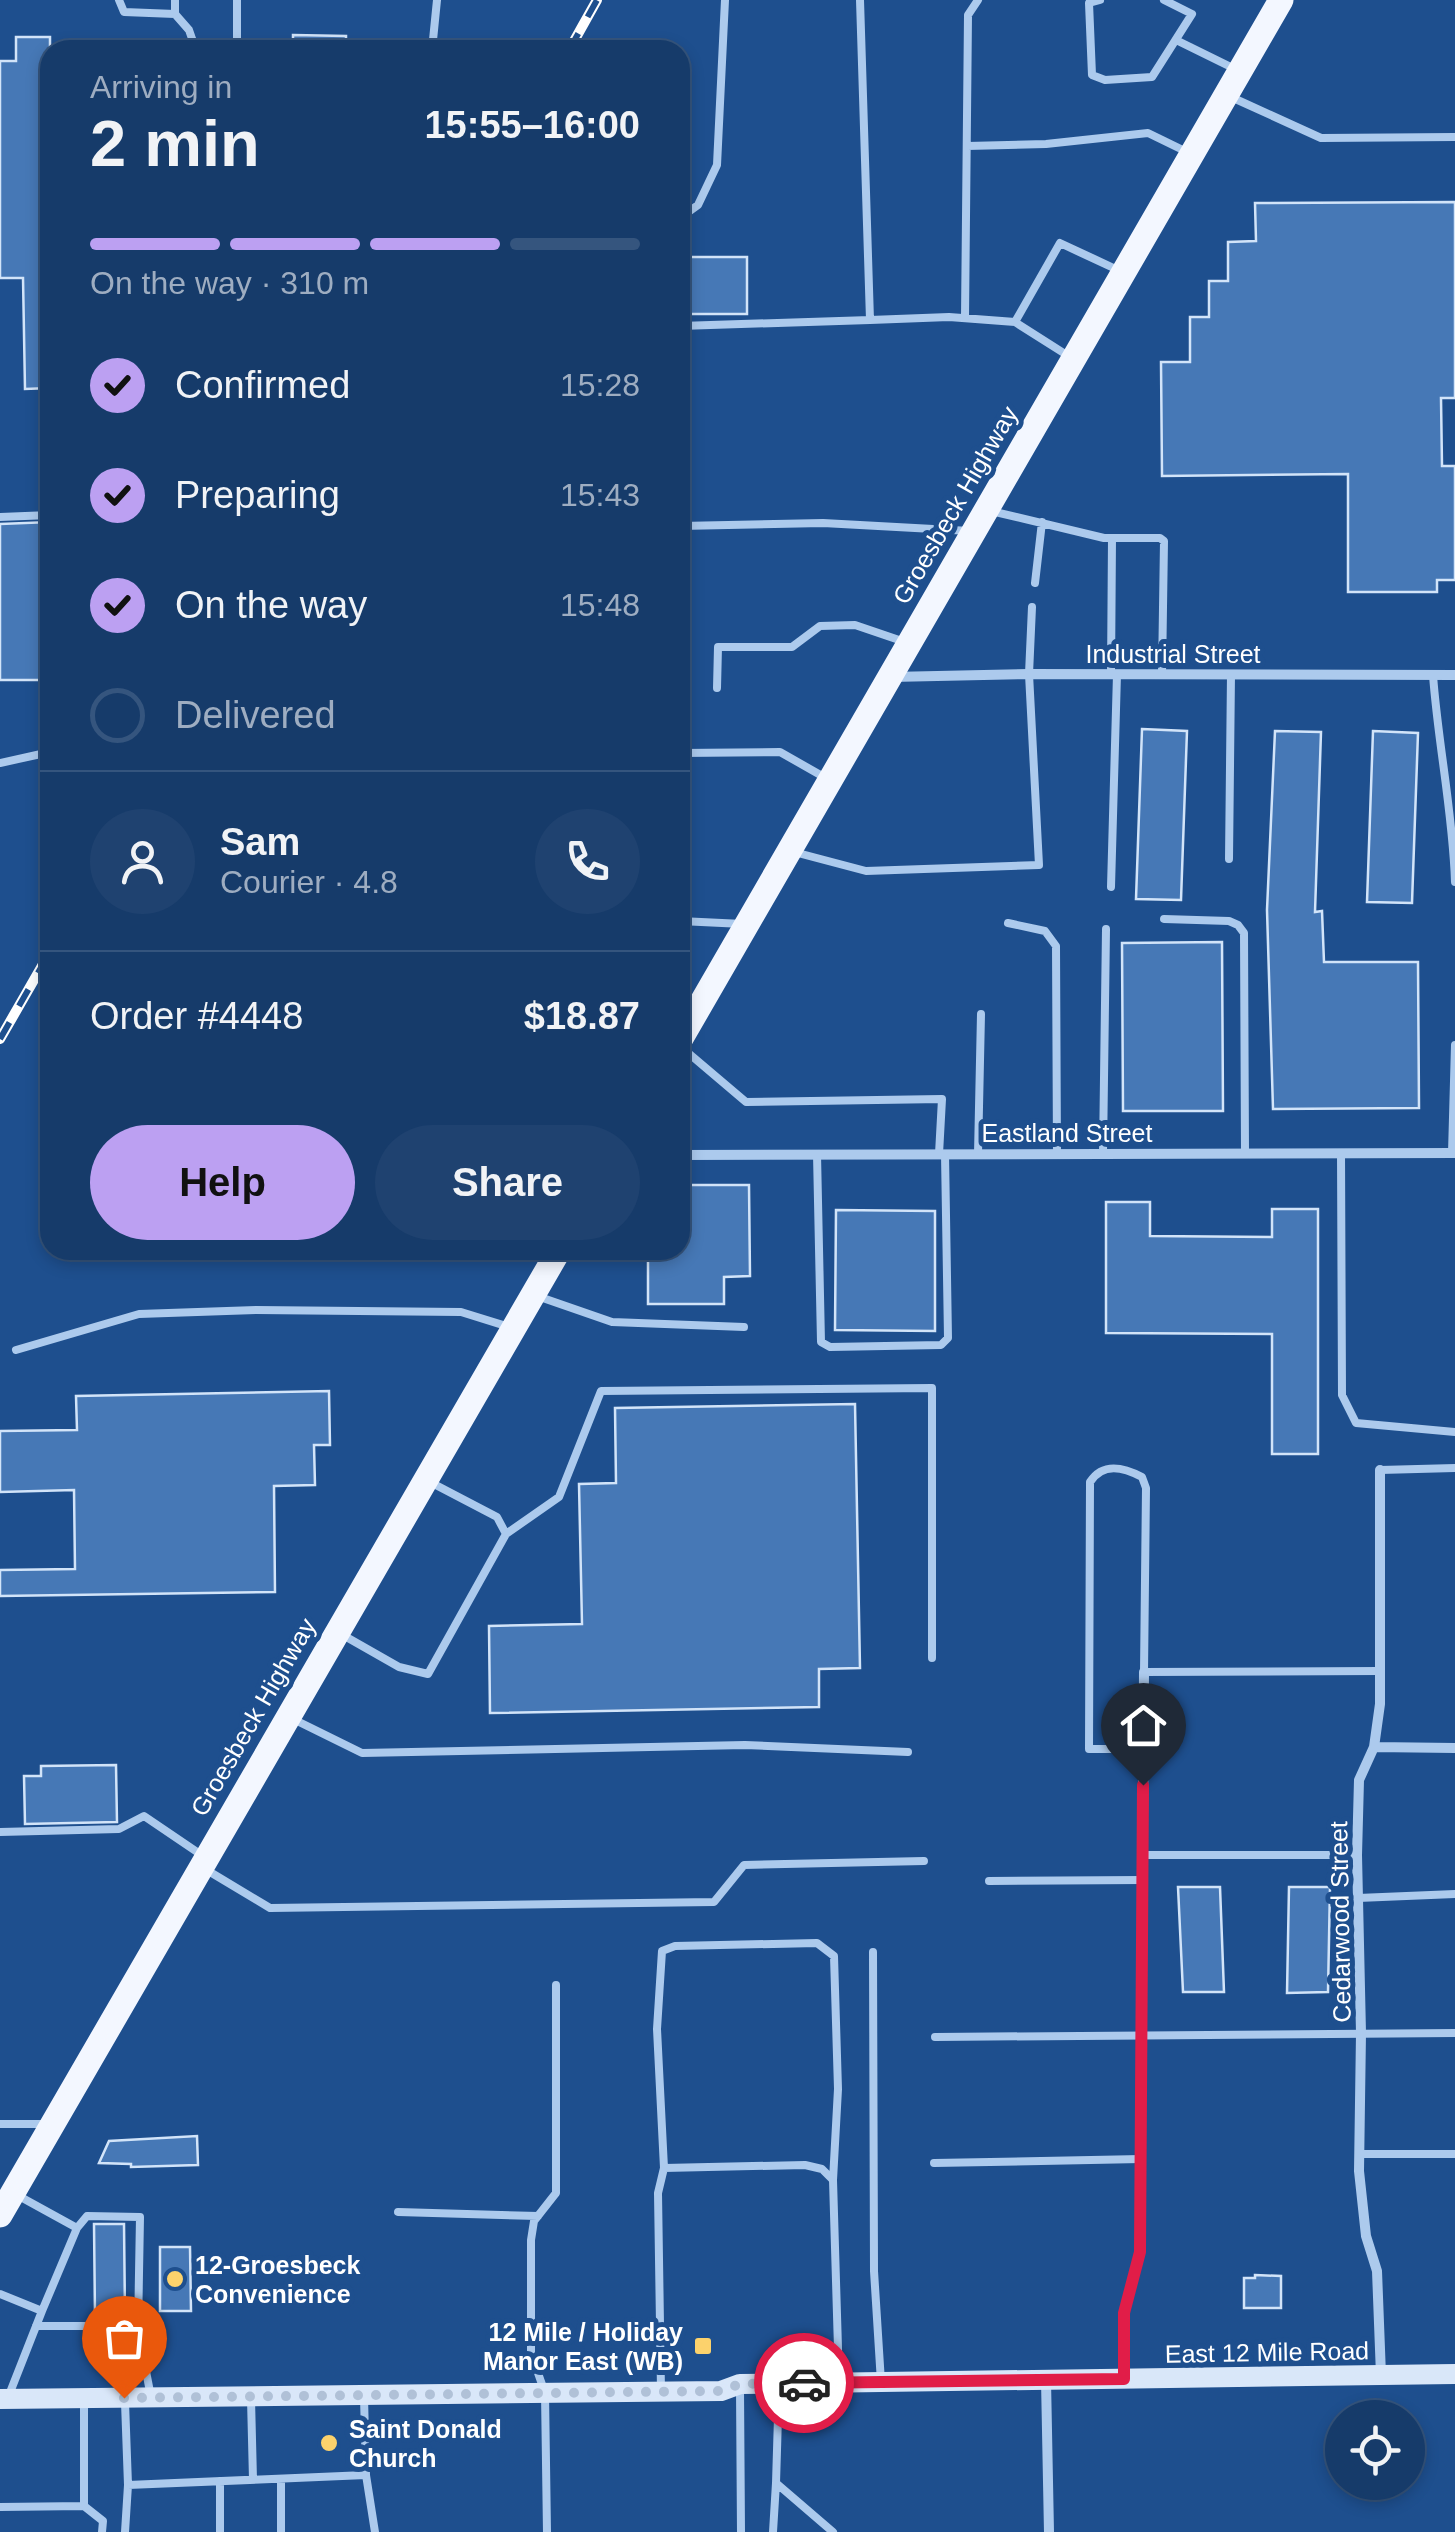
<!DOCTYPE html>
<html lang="en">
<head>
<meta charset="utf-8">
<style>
  :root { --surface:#163b6a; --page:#1f4270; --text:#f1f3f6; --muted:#9eadc1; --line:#35557e; --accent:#bca0f2 }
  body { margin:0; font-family:Arial,sans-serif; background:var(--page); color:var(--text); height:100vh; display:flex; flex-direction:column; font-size:38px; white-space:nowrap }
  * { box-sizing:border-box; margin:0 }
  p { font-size:32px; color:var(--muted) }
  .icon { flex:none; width:55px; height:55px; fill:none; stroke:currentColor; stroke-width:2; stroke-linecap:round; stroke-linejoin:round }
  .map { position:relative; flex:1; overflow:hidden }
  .panel { position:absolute; left:40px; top:40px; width:650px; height:1220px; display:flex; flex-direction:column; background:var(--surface); border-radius:30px; box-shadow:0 5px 15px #0003,0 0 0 2px var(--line) }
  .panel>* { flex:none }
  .controls { position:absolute; left:1325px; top:2400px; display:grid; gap:20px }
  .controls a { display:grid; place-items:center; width:100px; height:100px; border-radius:50%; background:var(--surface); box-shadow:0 5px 15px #0003,0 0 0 2px var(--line); font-size:50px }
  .pin { position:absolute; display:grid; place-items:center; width:85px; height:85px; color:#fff; margin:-102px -42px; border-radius:50% 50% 50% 0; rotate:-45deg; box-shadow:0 0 10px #0007 }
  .pin .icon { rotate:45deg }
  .courier { position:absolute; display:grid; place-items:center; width:100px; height:100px; margin:-50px; border:8px solid #e11d48; border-radius:50%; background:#fff; color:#222; box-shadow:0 2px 12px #0007 }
  .head em { font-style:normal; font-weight:600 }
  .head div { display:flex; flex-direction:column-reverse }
  .head { display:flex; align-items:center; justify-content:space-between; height:170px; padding:0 50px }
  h1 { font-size:65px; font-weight:600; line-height:75px }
  .bar { display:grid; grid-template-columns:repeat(4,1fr); gap:15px 10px; align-content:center; height:120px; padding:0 50px }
  .bar i { height:12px; border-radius:8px; background:var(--line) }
  .bar .selected { background:var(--accent) }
  .bar p { grid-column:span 4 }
  .line { display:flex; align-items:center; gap:25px; padding:0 50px; border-top:2px solid var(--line) }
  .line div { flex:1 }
  .round { display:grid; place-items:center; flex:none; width:105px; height:105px; border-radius:52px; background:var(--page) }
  ol { padding:0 50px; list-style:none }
  li { display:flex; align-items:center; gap:30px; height:110px }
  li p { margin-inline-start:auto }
  li .icon { padding:10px; border-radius:50%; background:var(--accent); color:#111; stroke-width:4 }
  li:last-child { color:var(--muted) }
  li i { width:55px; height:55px; border:5px solid var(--line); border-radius:50% }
  .action { display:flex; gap:20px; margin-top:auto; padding:20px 50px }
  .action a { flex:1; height:115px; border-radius:60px; background:var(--accent); color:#111; font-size:40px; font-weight:600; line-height:115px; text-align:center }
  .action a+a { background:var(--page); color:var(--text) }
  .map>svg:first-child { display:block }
</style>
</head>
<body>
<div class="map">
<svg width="1455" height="2532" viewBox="0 0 1455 2532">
  <rect width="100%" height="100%" fill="#1e4f8e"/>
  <path fill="#4678b6" stroke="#d2e4f9" stroke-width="2.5" d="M 293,35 L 346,36 L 346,50 L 293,50 Z
    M 16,37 L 50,37 L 50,388 L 25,389 L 23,278 L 0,278 L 0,61 L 16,61 Z
    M 1455,202 L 1455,398 L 1441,398 L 1442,466 L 1455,466 L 1455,580 L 1437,580 L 1437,592 L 1348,592 L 1348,474 L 1162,476 L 1161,362 L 1190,362 L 1190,317 L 1209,317 L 1209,281 L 1228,281 L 1228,242 L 1256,241 L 1255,203 Z
    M 680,257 L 747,257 L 747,314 L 680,314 Z
    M 50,522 L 50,680 L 0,680 L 0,524 Z
    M 1142,729 L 1187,731 L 1181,900 L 1136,899 Z
    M 1275,731 L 1321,732 L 1315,912 L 1322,911 L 1324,962 L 1418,962 L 1419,1108 L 1273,1109 L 1267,910 Z
    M 1373,731 L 1418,733 L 1412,903 L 1367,902 Z
    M 1222,942 L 1223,1111 L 1123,1111 L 1122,943 Z
    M 680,1185 L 749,1185 L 750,1276 L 724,1277 L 724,1304 L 648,1304 L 648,1250 L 680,1250 Z
    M 1106,1202 L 1150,1202 L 1150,1236 L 1272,1237 L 1272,1209 L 1318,1209 L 1318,1454 L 1272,1454 L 1272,1334 L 1106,1333 Z
    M 836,1210 L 935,1211 L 935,1331 L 835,1330 Z
    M 329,1391 L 330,1445 L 314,1445 L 315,1485 L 274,1486 L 275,1592 L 0,1596 L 0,1570 L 75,1569 L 74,1490 L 0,1492 L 0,1431 L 77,1430 L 76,1396 Z
    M 855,1404 L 860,1668 L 819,1669 L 819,1707 L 490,1713 L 489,1626 L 582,1624 L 579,1484 L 616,1483 L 615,1408 Z
    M 116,1765 L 117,1822 L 25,1824 L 24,1776 L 41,1776 L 41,1766 Z
    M 1178,1887 L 1220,1887 L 1224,1992 L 1183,1992 Z
    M 1289,1887 L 1330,1887 L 1328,1992 L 1287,1993 Z
    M 197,2136 L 198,2165 L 131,2167 L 131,2164 L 99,2163 L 109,2141 Z
    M 94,2224 L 124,2224 L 125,2317 L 95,2317 Z
    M 160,2247 L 190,2247 L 191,2311 L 160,2311 Z
    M 1255,2275 L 1281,2276 L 1281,2308 L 1244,2308 L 1244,2278 L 1255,2278 Z"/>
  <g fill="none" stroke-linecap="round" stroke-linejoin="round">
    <path stroke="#accaed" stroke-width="8" d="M 119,0 L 124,12 L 175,14 L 175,0
      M 860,0 L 870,320 L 949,317 L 1015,322 L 1070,357
      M 1100,0 L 1089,3 L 1092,75 L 1105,80 L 1152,77 L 1192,14 L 1164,0
      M 175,14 L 189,30 L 196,50
      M 1176,40 L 1235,69
      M 237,50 L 237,0
      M 432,50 L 437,0
      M 1231,97 L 1321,138 L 1455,137
      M 967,146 L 1046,144 L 1148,133 L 1187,152
      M 680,218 L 698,205 L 717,165 L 725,0
      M 965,318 L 968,15 L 978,0
      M 1015,322 L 1060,243 L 1120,271
      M 680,326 L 870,320
      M 991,511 L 1104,538 L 1160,538 L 1164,541 L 1162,674
      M 0,517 L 50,515
      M 680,526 L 823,523 L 970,531
      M 1035,583 L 1042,522
      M 1111,674 L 1112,538
      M 1433,675 C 1438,744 1453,813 1455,882
      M 717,688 L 718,647 L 792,647 L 820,626 L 855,625 L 905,642
      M 680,753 L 780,752 L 824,777
      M 0,763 L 50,752
      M 794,852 L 866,871 L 1039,865 L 1029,674 L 1032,607
      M 1229,859 L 1231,674
      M 1111,887 L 1117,674
      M 1164,919 L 1229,921 L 1238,925 L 1244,933 L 1245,1153
      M 680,921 L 743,924
      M 1008,923 L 1045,931 L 1056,946 L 1057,1154
      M 680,1046 L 746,1102 L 942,1099 L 939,1154
      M 1103,1153 L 1106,929
      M 1341,1153 L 1342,1395 L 1356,1423 L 1455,1432
      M 1452,1153 L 1455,1045
      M 817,1154 L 821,1342 L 830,1347 L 941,1345 L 948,1338 L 945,1154
      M 978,1154 L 981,1014
      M 537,1296 L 612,1322 L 744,1327
      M 16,1350 L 139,1314 L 256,1310 L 461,1312 L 509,1327
      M 1380,1470 L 1455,1468
      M 506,1534 L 559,1497 L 601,1391 L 932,1388 L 932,1658
      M 341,1634 L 399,1667 L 428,1674 L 506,1534 L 497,1517 L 430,1482
      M 293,1719 L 362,1753 L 745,1745 L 908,1752
      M 1143,1749 L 1089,1749 L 1090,1482 C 1103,1462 1123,1467 1142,1477 L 1146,1488 L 1144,1672 L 1380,1671
      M 0,1832 L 119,1829 L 144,1816 L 203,1856
      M 1143,1855 L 1357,1855
      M 205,1869 L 270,1908 L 714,1902 L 744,1865 L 924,1861
      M 989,1881 L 1143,1880
      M 1358,1898 L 1455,1894
      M 873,1952 L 874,2271 L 881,2382
      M 935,2037 L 1455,2033
      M 0,2124 L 45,2124
      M 1359,2154 L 1455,2154
      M 934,2163 L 1141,2159
      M 664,2168 L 657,2029 L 662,1951 L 675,1946 L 817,1943 L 834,1956 L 838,2089 L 833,2180
      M 17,2195 L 77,2228 L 42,2311
      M 398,2212 L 538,2216
      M 77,2228 L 87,2216 L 140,2217 L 138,2330 L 151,2397
      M 0,2294 L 42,2311 L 9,2395
      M 36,2326 L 139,2326
      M 779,2384 L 776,2483 L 833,2532
      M 740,2389 L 741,2532
      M 661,2391 L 658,2193 L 664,2168 L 805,2165 L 822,2169 L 833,2180 L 839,2382
      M 364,2397 L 366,2475 L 375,2532
      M 251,2399 L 253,2480
      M 125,2402 L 128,2485 L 366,2475
      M 281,2479 L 281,2532
      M 220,2481 L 220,2532
      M 84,2506 L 103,2521 L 102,2532
      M 0,2507 L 84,2506 L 84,2400
      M 125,2532 L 128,2485
      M 547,2532 L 545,2393 L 531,2353 L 531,2240 L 534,2221 L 556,2193 L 556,1985
      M 773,2532 L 776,2483"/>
    <path stroke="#accaed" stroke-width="10" d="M 891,677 L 1029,674 L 1455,675
      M 680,1155 L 1455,1153
      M 1380,1470 L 1380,1704 L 1374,1747 L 1359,1780 L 1357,1855 L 1361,2033 L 1359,2171 L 1366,2236 L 1377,2271 L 1381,2375
      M 1374,1747 L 1455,1748
      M 1124,2378 L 1124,2313 L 1140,2253 L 1144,1672
      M 1046,2380 L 1049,2532"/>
    <path stroke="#d9e7f9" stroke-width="20" d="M 0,2399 L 721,2391 L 740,2384 L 1455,2374"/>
    <path stroke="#f3f7ff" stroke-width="25" d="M 680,1040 L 1281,0
      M 0,2215 L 559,1250"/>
    <defs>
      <path id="rail" d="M 569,50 L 597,0
        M 0,1039 L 50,952"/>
    </defs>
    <use href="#rail" stroke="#fff" stroke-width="10"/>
    <use href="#rail" stroke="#1e4f8e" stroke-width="6" stroke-dasharray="19" stroke-linecap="butt"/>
  </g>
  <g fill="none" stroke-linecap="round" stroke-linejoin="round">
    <path stroke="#b0c1d7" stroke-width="10" stroke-dasharray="0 18" d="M 124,2398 L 720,2391 L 740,2384 L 804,2383"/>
    <path stroke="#e11d48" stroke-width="12" d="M 804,2383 L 1124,2379 L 1124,2313 L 1140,2252 L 1143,1785"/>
  </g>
  <g fill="#fcd26c" stroke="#1e4f8e" stroke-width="4">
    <circle cx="175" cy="2279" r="10"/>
    <rect x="693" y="2336" width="20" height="20" rx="5"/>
    <circle cx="329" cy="2443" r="10"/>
  </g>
  <g text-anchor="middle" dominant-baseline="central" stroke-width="10" stroke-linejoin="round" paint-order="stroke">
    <g font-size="25" fill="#fff" stroke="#1e4f8e">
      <text transform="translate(955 505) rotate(-60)">Groesbeck Highway</text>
      <text x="1173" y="654">Industrial Street</text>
      <text x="1067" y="1133">Eastland Street</text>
      <text transform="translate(253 1717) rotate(-60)">Groesbeck Highway</text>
      <text transform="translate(1340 1922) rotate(-91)">Cedarwood Street</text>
      <text transform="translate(1267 2352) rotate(-1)">East 12 Mile Road</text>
    </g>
    <g font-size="25" font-weight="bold" fill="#fff" stroke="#1e4f8e" text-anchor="start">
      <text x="195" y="2265">12-Groesbeck<tspan x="195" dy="29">Convenience</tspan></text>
      <text x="683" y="2332" text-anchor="end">12 Mile / Holiday<tspan x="683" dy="29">Manor East (WB)</tspan></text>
      <text x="349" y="2429">Saint Donald<tspan x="349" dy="29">Church</tspan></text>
    </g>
  </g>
</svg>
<div class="controls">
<a><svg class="icon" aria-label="locate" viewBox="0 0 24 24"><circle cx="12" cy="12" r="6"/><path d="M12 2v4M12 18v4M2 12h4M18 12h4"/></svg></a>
</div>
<div class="pin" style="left:124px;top:2398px;background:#ea580c"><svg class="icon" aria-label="bag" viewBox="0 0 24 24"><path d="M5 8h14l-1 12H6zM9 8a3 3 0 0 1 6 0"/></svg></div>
<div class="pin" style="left:1143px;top:1785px;background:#1f2937"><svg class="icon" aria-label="home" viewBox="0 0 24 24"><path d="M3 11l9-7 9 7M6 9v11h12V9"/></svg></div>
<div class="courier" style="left:804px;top:2383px"><svg class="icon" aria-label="car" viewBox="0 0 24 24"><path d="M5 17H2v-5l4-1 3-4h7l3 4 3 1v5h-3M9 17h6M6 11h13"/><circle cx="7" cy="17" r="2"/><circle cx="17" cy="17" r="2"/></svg></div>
<section class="panel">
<div class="head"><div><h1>2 min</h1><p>Arriving in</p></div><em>15:55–16:00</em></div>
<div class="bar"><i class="selected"></i><i class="selected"></i><i class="selected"></i><i></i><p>On the way · 310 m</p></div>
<ol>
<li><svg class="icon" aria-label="check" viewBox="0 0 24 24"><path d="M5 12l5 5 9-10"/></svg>Confirmed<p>15:28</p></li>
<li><svg class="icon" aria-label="check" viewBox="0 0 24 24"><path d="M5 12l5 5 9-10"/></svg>Preparing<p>15:43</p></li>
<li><svg class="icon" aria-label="check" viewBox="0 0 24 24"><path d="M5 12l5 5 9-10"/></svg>On the way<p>15:48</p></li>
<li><i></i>Delivered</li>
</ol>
<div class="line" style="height:180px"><a class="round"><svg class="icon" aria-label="person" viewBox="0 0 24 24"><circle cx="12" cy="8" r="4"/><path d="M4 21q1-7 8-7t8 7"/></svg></a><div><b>Sam</b><p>Courier · 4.8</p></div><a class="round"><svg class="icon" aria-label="phone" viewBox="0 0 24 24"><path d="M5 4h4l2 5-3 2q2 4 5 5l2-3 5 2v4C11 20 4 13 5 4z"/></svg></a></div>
<div class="line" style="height:130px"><div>Order #4448</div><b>$18.87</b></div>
<div class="action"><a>Help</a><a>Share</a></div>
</section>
</div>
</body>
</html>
